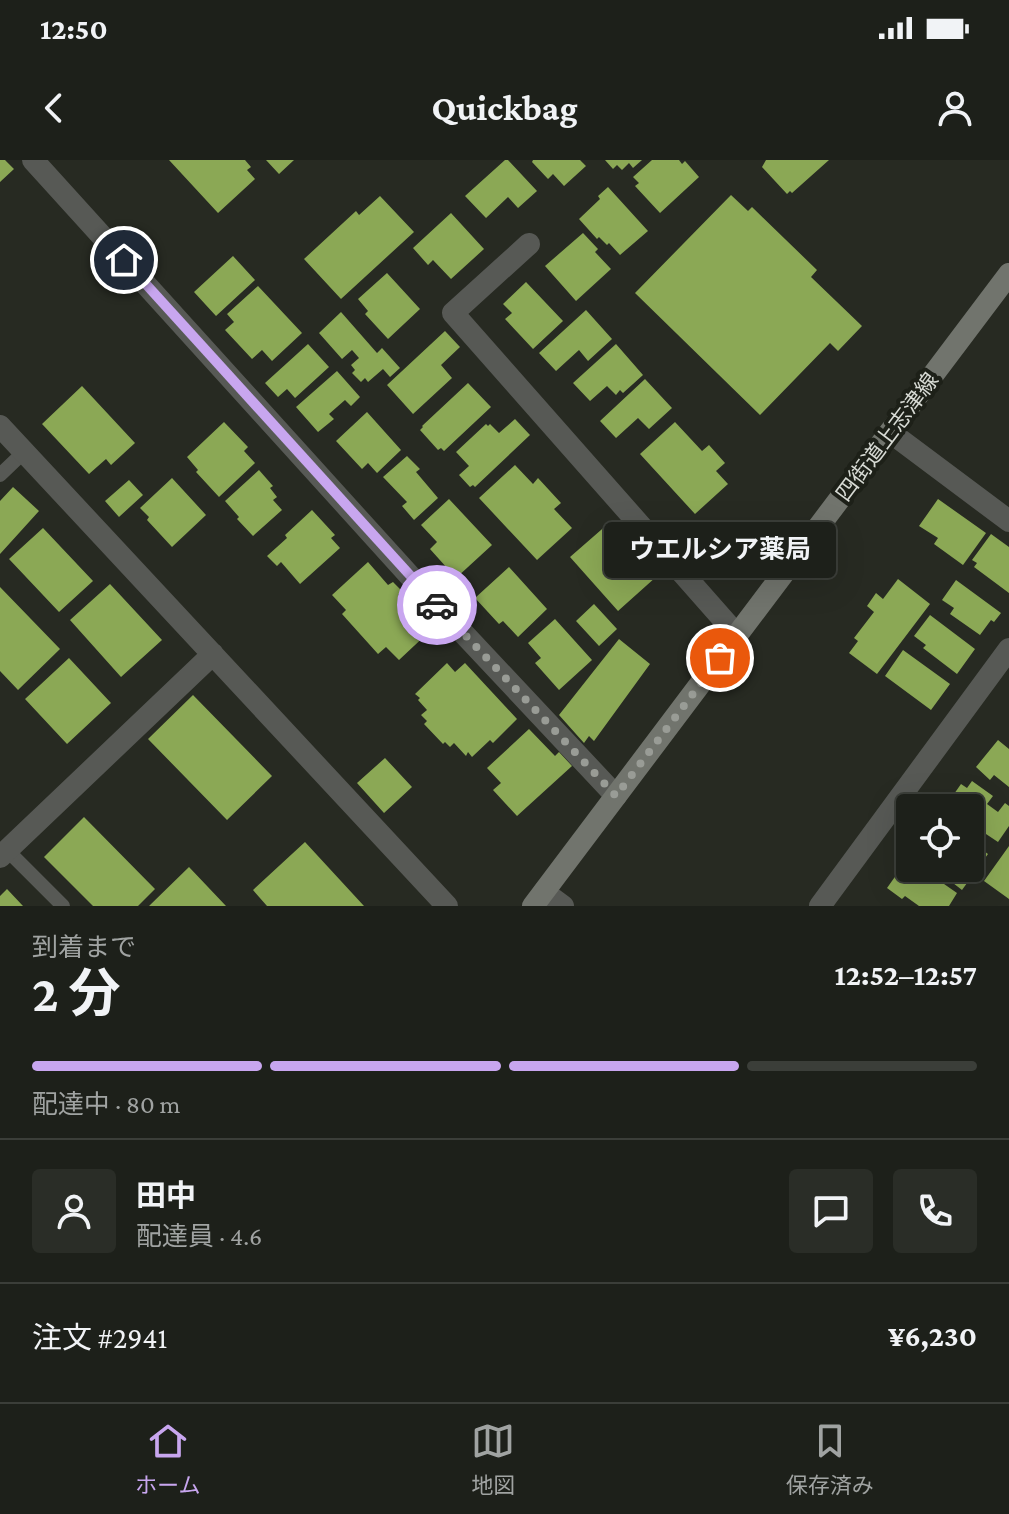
<!DOCTYPE html>
<html lang="ja">
<head>
<meta charset="utf-8">
<style>
  :root { --surface:#1d201a; --page:#2a2d27; --text:#f1f3f6; --muted:#a0a3a2; --line:#3b3e39; --accent:#c8a6ef }
  body { margin:0; font-family:"Crimson Pro","Noto Sans JP",serif; background:var(--page); color:var(--text); height:100vh; display:flex; flex-direction:column; font-size:30px; white-space:nowrap }
  * { box-sizing:border-box; margin:0 }
  p { font-size:26px; color:var(--muted) }
  .icon { flex:none; width:44px; height:44px; fill:none; stroke:currentColor; stroke-width:2; stroke-linecap:round; stroke-linejoin:round }
  .map { position:relative; height:746px; overflow:hidden }
  .panel { display:flex; flex-direction:column; background:var(--surface); flex:1 }
  .panel>* { flex:none }
  .buttons { position:absolute; left:896px; top:634px; display:grid; gap:16px }
  .buttons a { display:grid; place-items:center; width:88px; height:88px; border-radius:8px; background:var(--surface); box-shadow:0 8px 32px #0002,0 0 0 2px var(--line); font-size:40px }
  .pin { position:absolute; display:grid; place-items:center; width:68px; height:68px; color:#fff; margin:-34px; border:4px solid #fff; border-radius:50%; box-shadow:0 2px 8px #0007 }
  .courier { position:absolute; display:grid; place-items:center; width:80px; height:80px; margin:-40px; border:6px solid #c8a6ef; border-radius:50%; background:#fff; color:#222; box-shadow:0 2px 10px #0007 }
  .bubble { position:absolute; height:56px; border-radius:8px; background:var(--surface); box-shadow:0 8px 32px #0002,0 0 0 2px var(--line); font-size:26px; font-weight:700; line-height:56px; text-align:center }
  .headline em { font-style:normal; font-weight:700 }
  .headline div { display:flex; flex-direction:column-reverse }
  .headline { display:flex; align-items:center; justify-content:space-between; height:136px; padding:0 32px }
  h1 { font-size:52px; font-weight:700; line-height:60px }
  .bar { display:grid; grid-template-columns:repeat(4,1fr); gap:12px 8px; align-content:center; height:96px; padding:0 32px }
  .bar i { height:10px; border-radius:6px; background:var(--line) }
  .bar .selected { background:var(--accent) }
  .bar p { grid-column:span 4 }
  .line { display:flex; align-items:center; gap:20px; padding:0 32px; border-top:2px solid var(--line) }
  .line div { flex:1 }
  .round { display:grid; place-items:center; flex:none; width:84px; height:84px; border-radius:8px; background:var(--page) }
  .status { display:flex; justify-content:space-between; align-items:center; height:56px; padding:0 40px; background:var(--surface); direction:ltr }
  .status svg { height:22px; fill:currentColor }
  header { display:flex; justify-content:space-between; align-items:center; height:104px; padding:0 32px; background:var(--surface); font-size:36px; font-weight:700 }
  .menu { display:flex; justify-content:space-around; align-items:center; height:112px; border-top:2px solid var(--line); background:var(--surface); font-size:22px; color:var(--muted) }
  .menu a { display:grid; justify-items:center; gap:4px }
  .menu .selected { color:var(--accent) }
  .map>svg:first-child { display:block }
</style>
</head>
<body>
<div class="status"><b>12:50</b><svg viewBox="0 0 49 12"><path d="M0 12V9h3v3zM5 12V6h3v6zM10 12V3h3v9zM15 12V0h3v12zM26 1h20v11H26zM47 4h2v5h-2z"/></svg></div>
<header><svg class="icon" aria-label="back" viewBox="0 0 24 24"><path d="M15 5l-7 7 7 7"/></svg>Quickbag<svg class="icon" aria-label="person" viewBox="0 0 24 24"><circle cx="12" cy="8" r="4"/><path d="M4 21q1-7 8-7t8 7"/></svg></header>
<div class="map">
<svg width="1009" height="746" viewBox="0 0 1009 746">
  <rect width="100%" height="100%" fill="#272a22"/>
  <path fill="#8ba855" d="M 0,0 L 5,0 L 14,9 L 0,22 Z
    M 169,0 L 245,0 L 251,7 L 247,10 L 255,19 L 218,53 Z
    M 266,0 L 294,0 L 279,14 Z
    M 505,0 L 508,0 L 537,31 L 518,48 L 508,37 L 486,58 L 465,36 Z
    M 533,0 L 580,0 L 586,6 L 564,26 L 553,14 L 548,19 L 532,2 Z
    M 605,0 L 642,0 L 633,8 L 629,3 L 622,10 L 617,5 L 613,9 Z
    M 652,0 L 679,0 L 682,4 L 685,1 L 699,17 L 660,53 L 635,26 L 639,23 L 633,17 Z
    M 766,0 L 829,0 L 792,33 L 790,31 L 787,34 L 762,7 Z
    M 608,27 L 648,71 L 620,95 L 609,83 L 607,85 L 599,77 L 597,79 L 579,59 L 600,39 L 598,36 Z
    M 731,35 L 748,51 L 752,47 L 817,110 L 811,117 L 862,166 L 838,191 L 830,183 L 760,255 L 635,133 Z
    M 380,36 L 414,72 L 341,139 L 304,99 L 356,51 L 359,55 Z
    M 451,53 L 484,89 L 451,119 L 433,100 L 428,105 L 413,88 Z
    M 583,73 L 598,89 L 595,92 L 611,109 L 576,141 L 545,106 Z
    M 233,96 L 255,120 L 216,156 L 194,132 Z
    M 387,113 L 420,149 L 388,179 L 365,154 L 368,151 L 358,139 Z
    M 526,122 L 563,161 L 533,189 L 505,159 L 512,153 L 503,144 Z
    M 258,126 L 302,173 L 272,201 L 262,190 L 252,199 L 225,170 L 234,162 L 227,154 Z
    M 586,150 L 612,179 L 588,201 L 579,190 L 556,211 L 539,193 Z
    M 341,152 L 377,193 L 382,188 L 400,208 L 390,217 L 383,209 L 368,222 L 365,218 L 361,222 L 352,213 L 355,210 L 351,205 L 359,198 L 352,190 L 342,199 L 319,173 Z
    M 445,171 L 460,187 L 441,205 L 452,218 L 413,254 L 387,225 Z
    M 308,184 L 329,207 L 295,238 L 287,229 L 278,237 L 265,223 Z
    M 616,184 L 643,215 L 623,233 L 620,230 L 616,235 L 607,226 L 590,241 L 573,223 Z
    M 337,211 L 360,237 L 351,246 L 345,240 L 329,254 L 334,259 L 318,272 L 296,247 Z
    M 645,219 L 672,248 L 649,269 L 638,258 L 616,278 L 600,261 Z
    M 468,223 L 491,247 L 444,291 L 441,288 L 438,290 L 420,270 L 423,267 L 422,266 Z
    M 82,226 L 135,283 L 111,305 L 106,299 L 89,314 L 42,264 Z
    M 367,252 L 401,290 L 377,313 L 368,303 L 362,309 L 336,281 Z
    M 515,259 L 530,275 L 475,327 L 473,325 L 470,327 L 459,315 L 469,306 L 456,292 L 486,264 L 488,266 L 490,264 L 499,273 Z
    M 224,262 L 248,287 L 244,291 L 255,303 L 219,337 L 196,312 L 198,310 L 187,297 Z
    M 675,262 L 702,291 L 709,285 L 725,303 L 716,311 L 728,324 L 695,354 L 640,294 Z
    M 407,296 L 420,309 L 416,312 L 438,338 L 414,360 L 402,346 L 407,342 L 383,317 Z
    M 515,305 L 533,324 L 538,318 L 561,343 L 554,349 L 572,368 L 537,400 L 479,338 Z
    M 259,310 L 273,326 L 270,328 L 277,337 L 273,340 L 282,350 L 253,376 L 237,359 L 239,357 L 225,341 Z
    M 172,318 L 206,355 L 172,387 L 147,360 L 149,357 L 140,348 Z
    M 129,320 L 143,335 L 119,357 L 105,341 Z
    M 13,327 L 39,351 L 0,394 L 0,341 Z
    M 449,339 L 492,385 L 456,418 L 430,389 L 437,382 L 421,365 Z
    M 938,339 L 986,373 L 963,405 L 934,384 L 938,378 L 919,366 Z
    M 312,350 L 335,375 L 331,378 L 340,388 L 300,424 L 281,402 L 277,406 L 267,396 L 287,378 L 285,375 Z
    M 609,363 L 656,417 L 618,451 L 570,397 Z
    M 43,368 L 93,421 L 59,452 L 9,399 Z
    M 991,374 L 1009,387 L 1009,433 L 974,407 L 977,403 L 972,400 Z
    M 716,380 L 728,390 L 712,413 L 698,403 Z
    M 368,402 L 388,425 L 393,422 L 402,431 L 398,435 L 430,471 L 399,500 L 386,487 L 378,494 L 342,454 L 346,450 L 332,435 Z
    M 509,407 L 547,449 L 518,477 L 503,461 L 499,464 L 475,438 Z
    M 898,419 L 930,444 L 877,514 L 849,493 L 858,481 L 854,478 L 874,452 L 867,446 L 876,433 L 883,439 Z
    M 956,420 L 1001,453 L 994,462 L 991,460 L 980,475 L 950,454 L 954,448 L 942,440 Z
    M 110,424 L 162,480 L 121,517 L 70,460 Z
    M 0,427 L 60,489 L 18,530 L 0,511 Z
    M 594,444 L 617,469 L 599,486 L 576,461 Z
    M 930,455 L 975,489 L 957,514 L 923,488 L 926,485 L 914,476 Z
    M 555,459 L 592,500 L 559,530 L 535,503 L 541,498 L 528,483 Z
    M 619,479 L 650,504 L 594,581 L 589,576 L 584,583 L 559,555 Z
    M 903,490 L 950,524 L 931,550 L 885,516 Z
    M 69,498 L 111,543 L 67,584 L 25,539 Z
    M 447,503 L 455,512 L 465,503 L 517,559 L 493,583 L 490,580 L 472,597 L 468,592 L 466,596 L 454,583 L 450,587 L 445,582 L 443,584 L 424,564 L 427,561 L 421,555 L 427,550 L 418,540 L 420,538 L 415,534 Z
    M 193,535 L 272,616 L 227,660 L 148,579 Z
    M 529,569 L 555,596 L 559,592 L 572,606 L 517,656 L 493,630 L 501,623 L 487,608 Z
    M 998,580 L 1009,589 L 1009,627 L 994,615 L 990,620 L 976,607 Z
    M 385,598 L 412,627 L 384,653 L 357,623 Z
    M 972,621 L 993,636 L 987,644 L 998,652 L 1005,643 L 1009,646 L 1009,666 L 998,682 L 980,670 L 976,675 L 970,670 L 970,648 L 952,648 L 947,644 L 961,624 L 967,628 Z
    M 84,657 L 155,729 L 138,746 L 93,746 L 44,697 Z
    M 970,681 L 988,694 L 962,730 L 944,716 L 947,711 L 943,708 L 970,708 Z
    M 305,682 L 364,746 L 267,746 L 253,730 Z
    M 1009,686 L 1009,739 L 984,721 Z
    M 904,704 L 909,709 L 921,708 L 957,733 L 949,746 L 919,746 L 905,736 L 902,739 L 887,728 Z
    M 189,707 L 226,746 L 149,746 Z
    M 7,729 L 23,746 L 0,746 L 0,736 Z"/>
  <g fill="none" stroke-linecap="round" stroke-linejoin="round">
    <path stroke="#575955" stroke-width="14" d="M 0,315 L 24,292
      M 7,690 L 63,746"/>
    <path stroke="#575955" stroke-width="22" d="M 33,0 L 419,426 L 616,636
      M 529,84 L 453,153 L 737,475
      M 0,266 L 447,746
      M 890,272 L 1009,361
      M 0,697 L 213,494
      M 544,732 L 563,746
      M 820,746 L 1009,489"/>
    <path stroke="#71746d" stroke-width="22" d="M 533,746 L 1009,114"/>
  </g>
  <g fill="none" stroke-linecap="round" stroke-linejoin="round">
    <path stroke="#999c96" stroke-width="8" stroke-dasharray="0 14.4" d="M 437,445 L 616,636 L 720,498"/>
    <path stroke="#c8a6ef" stroke-width="10" d="M 124,100 L 437,445"/>
  </g>
  <g text-anchor="middle" dominant-baseline="central" stroke-width="8" stroke-linejoin="round" paint-order="stroke">
    <g font-size="22" fill="#d7dad4" stroke="#1d2018">
      <text transform="translate(887 277) rotate(-53)">四街道上志津線</text>
    </g>
  </g>
</svg>
<div class="buttons">
<a><svg class="icon" aria-label="locate" viewBox="0 0 24 24"><circle cx="12" cy="12" r="6"/><path d="M12 2v4M12 18v4M2 12h4M18 12h4"/></svg></a>
</div>
<div class="pin" style="left:720px;top:498px;background:#ea580c"><svg class="icon" aria-label="bag" viewBox="0 0 24 24"><path d="M5 8h14l-1 12H6zM9 8a3 3 0 0 1 6 0"/></svg></div>
<div class="pin" style="left:124px;top:100px;background:#1f2937"><svg class="icon" aria-label="home" viewBox="0 0 24 24"><path d="M3 11l9-7 9 7M6 9v11h12V9"/></svg></div>
<div class="courier" style="left:437px;top:445px"><svg class="icon" aria-label="car" viewBox="0 0 24 24"><path d="M5 17H2v-5l4-1 3-4h7l3 4 3 1v5h-3M9 17h6M6 11h13"/><circle cx="7" cy="17" r="2"/><circle cx="17" cy="17" r="2"/></svg></div>
<div class="bubble" style="left:604px;top:362px;width:232px">ウエルシア薬局</div>
</div>
<section class="panel">
<div class="headline"><div><h1>2 分</h1><p>到着まで</p></div><em>12:52–12:57</em></div>
<div class="bar"><i class="selected"></i><i class="selected"></i><i class="selected"></i><i></i><p>配達中 · 80 m</p></div>
<div class="line" style="height:144px"><a class="round"><svg class="icon" aria-label="person" viewBox="0 0 24 24"><circle cx="12" cy="8" r="4"/><path d="M4 21q1-7 8-7t8 7"/></svg></a><div><b>田中</b><p>配達員 · 4.6</p></div><a class="round"><svg class="icon" aria-label="chat" viewBox="0 0 24 24"><path d="M4 5h16v11H9l-5 4z"/></svg></a><a class="round"><svg class="icon" aria-label="phone" viewBox="0 0 24 24"><path d="M5 4h4l2 5-3 2q2 4 5 5l2-3 5 2v4C11 20 4 13 5 4z"/></svg></a></div>
<div class="line" style="height:104px"><div>注文 #2941</div><b>¥6,230</b></div>
</section>
<nav class="menu">
<a class="selected"><svg class="icon" aria-label="home" viewBox="0 0 24 24"><path d="M3 11l9-7 9 7M6 9v11h12V9"/></svg>ホーム</a>
<a><svg class="icon" aria-label="map" viewBox="0 0 24 24"><path d="M3 6l6-2 6 2 6-2v14l-6 2-6-2-6 2zM9 4v14M15 6v14"/></svg>地図</a>
<a><svg class="icon" aria-label="saved" viewBox="0 0 24 24"><path d="M7 4h10v16l-5-4-5 4z"/></svg>保存済み</a>
</nav>
</body>
</html>
